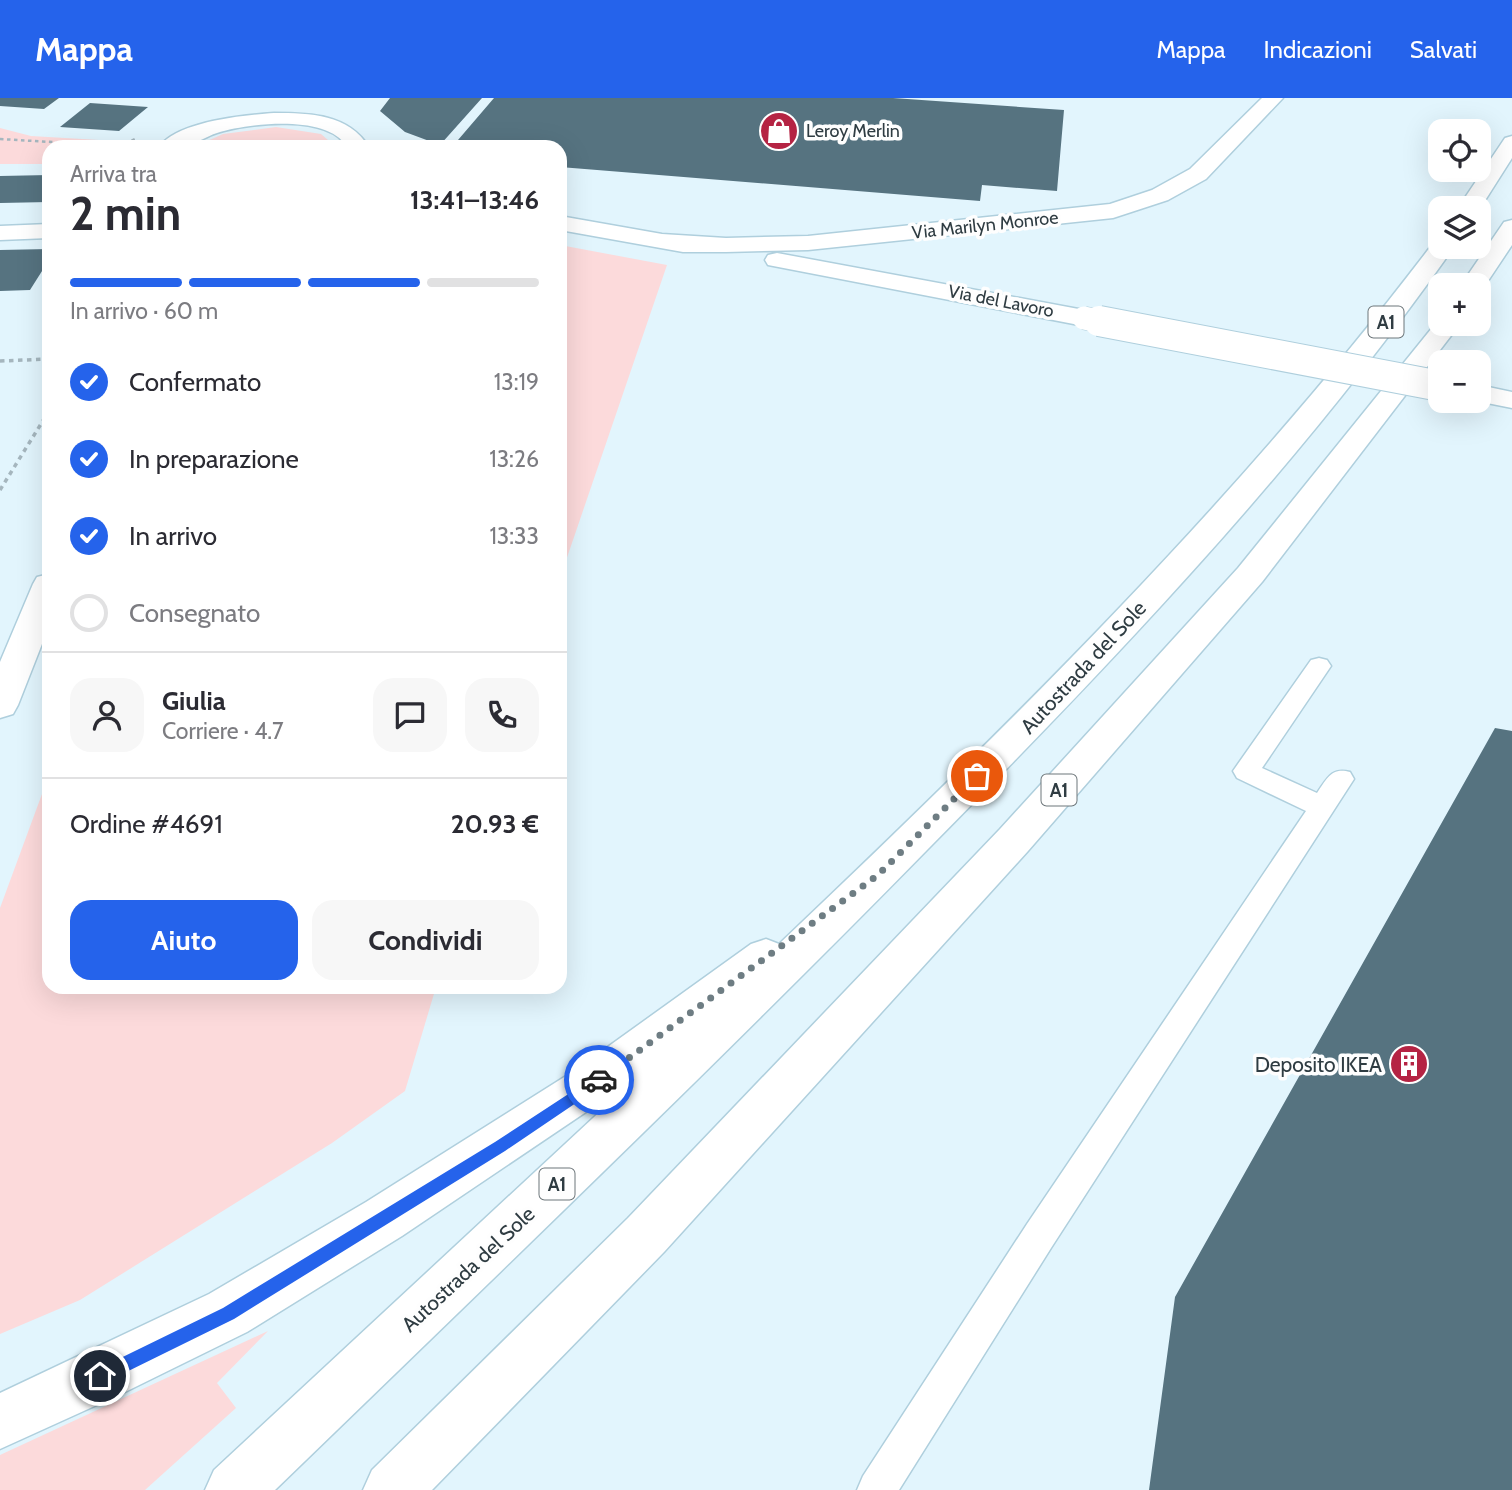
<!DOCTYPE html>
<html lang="it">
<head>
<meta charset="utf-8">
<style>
  :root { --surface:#fff; --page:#f7f7f7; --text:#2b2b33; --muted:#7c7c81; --line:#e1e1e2; --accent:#2563eb }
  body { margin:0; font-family:Cabin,sans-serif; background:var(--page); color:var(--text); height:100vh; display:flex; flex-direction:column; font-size:26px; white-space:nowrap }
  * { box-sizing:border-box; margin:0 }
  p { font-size:23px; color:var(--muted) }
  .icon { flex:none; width:38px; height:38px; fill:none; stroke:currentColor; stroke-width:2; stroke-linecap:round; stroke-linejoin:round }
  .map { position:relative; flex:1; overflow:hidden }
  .panel { position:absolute; left:42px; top:42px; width:525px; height:854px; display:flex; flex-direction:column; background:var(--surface); border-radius:21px; box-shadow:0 7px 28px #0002 }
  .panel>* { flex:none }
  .controls { position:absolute; left:1428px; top:21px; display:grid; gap:14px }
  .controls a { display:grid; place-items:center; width:63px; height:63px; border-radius:14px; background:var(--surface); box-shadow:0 7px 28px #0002; font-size:35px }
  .pin { position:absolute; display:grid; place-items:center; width:60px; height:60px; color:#fff; margin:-30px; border:4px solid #fff; border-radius:50%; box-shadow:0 2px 7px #0007 }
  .courier { position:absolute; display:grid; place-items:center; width:70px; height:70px; margin:-35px; border:5px solid #2563eb; border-radius:50%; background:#fff; color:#222; box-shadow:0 2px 9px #0007 }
  .summary em { font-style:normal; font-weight:800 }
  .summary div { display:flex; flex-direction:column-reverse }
  .summary { display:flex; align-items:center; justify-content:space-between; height:119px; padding:0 28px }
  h1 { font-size:46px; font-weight:800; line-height:52px }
  .bar { display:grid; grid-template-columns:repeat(4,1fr); gap:10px 7px; align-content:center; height:84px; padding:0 28px }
  .bar i { height:9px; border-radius:5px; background:var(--line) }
  .bar .selected { background:var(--accent) }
  .bar p { grid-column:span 4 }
  .line { display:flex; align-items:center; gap:18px; padding:0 28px; border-top:2px solid var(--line) }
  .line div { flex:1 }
  .round { display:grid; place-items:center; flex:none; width:74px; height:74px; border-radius:21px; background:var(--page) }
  ol { padding:0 28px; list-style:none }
  li { display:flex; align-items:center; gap:21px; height:77px }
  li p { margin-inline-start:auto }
  li .icon { padding:7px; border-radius:50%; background:var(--accent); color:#fff; stroke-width:4 }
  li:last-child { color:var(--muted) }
  li i { width:38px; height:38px; border:4px solid var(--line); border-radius:50% }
  .button { display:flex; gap:14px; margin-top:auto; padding:14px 28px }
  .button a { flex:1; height:80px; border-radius:21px; background:var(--accent); color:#fff; font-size:28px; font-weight:800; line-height:80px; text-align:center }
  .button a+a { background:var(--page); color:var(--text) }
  header { display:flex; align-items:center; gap:42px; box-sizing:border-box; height:98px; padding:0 35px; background:var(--accent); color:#fff }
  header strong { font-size:33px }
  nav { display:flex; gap:38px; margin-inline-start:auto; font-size:24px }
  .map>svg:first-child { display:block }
</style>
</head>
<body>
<header>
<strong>Mappa</strong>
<nav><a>Mappa</a><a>Indicazioni</a><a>Salvati</a></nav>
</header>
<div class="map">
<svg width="1512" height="1392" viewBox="0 0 1512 1392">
  <rect width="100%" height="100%" fill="#e2f5fd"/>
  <path fill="#fcdadb" d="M 276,29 L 321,36 L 336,49 L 194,49 L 223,36 Z
    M 0,30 L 31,38 L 116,43 L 110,49 L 49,49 L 49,66 L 0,66 Z
    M 560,147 L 667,167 L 560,480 Z
    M 49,677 L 49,889 L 436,889 L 405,993 L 332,1045 L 80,1202 L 0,1236 L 0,810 Z
    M 268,1233 L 217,1285 L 236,1310 L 145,1392 L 0,1392 L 0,1357 Z"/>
  <path fill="#567380" d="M 0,0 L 59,0 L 44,11 L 0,8 Z
    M 390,0 L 482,0 L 440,47 L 405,34 L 380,13 Z
    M 494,0 L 893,0 L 1064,12 L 1057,93 L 982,87 L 980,103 L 560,69 L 560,49 L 452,49 Z
    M 90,5 L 148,9 L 119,33 L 60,29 Z
    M 49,77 L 49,104 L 0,105 L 0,78 Z
    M 49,151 L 49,162 L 30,192 L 0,193 L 0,152 Z
    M 1495,630 L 1512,633 L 1512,1392 L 1149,1392 L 1175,1199 Z"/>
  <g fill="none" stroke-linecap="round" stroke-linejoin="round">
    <defs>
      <path id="service" d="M 1319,560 L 1327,562 L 1331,568 L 1262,670 L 1317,695 C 1327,681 1331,669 1350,674 L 1354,681 L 1051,1150 L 899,1392 L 857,1392 L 863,1378 L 1027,1126 L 1306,713 L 1237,680 L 1233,673 L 1311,562 Z"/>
      <path id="minor" d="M 1262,0 L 1283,0 L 1206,81 L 1168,102 L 1113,120 L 808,152 L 726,154 L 683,154 L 560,132 L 560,118 L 662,136 L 726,140 L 808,138 L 1110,106 L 1152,92 L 1190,71 Z
        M 49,126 L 49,140 L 0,142 L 0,128 Z
        M 777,155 L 1084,212 L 1093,215 L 1097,220 L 1093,225 L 1084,228 L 768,167 L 765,162 L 768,157 Z
        M 1479,287 L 1512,294 L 1512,310 L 1477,303 Z"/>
      <path id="tertiary" d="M 274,15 C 311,15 348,16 369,49 L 347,49 C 328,16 249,25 217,35 C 207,38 197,45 187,48 C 179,51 168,49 159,49 C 178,23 245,17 274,15 Z
        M 49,476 L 49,528 L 18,607 L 13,616 L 0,620 L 0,564 L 33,486 L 37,479 Z"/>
      <path id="motorway" d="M 1512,38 L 1512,60 L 1479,112 L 1458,110 L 1505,40 Z
        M 1512,122 L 1512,147 L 1482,192 L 1479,193 L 1479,187 L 1461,187 L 1504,124 Z
        M 1440,142 L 1440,149 L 1454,149 C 1300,368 1115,562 927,752 C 714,969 494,1180 275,1392 L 205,1392 L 214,1372 L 635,981 L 402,1138 L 247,1234 L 119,1297 L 0,1351 L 0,1295 L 209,1196 L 366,1104 L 577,971 L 751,846 L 766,841 L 779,846 C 1012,625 1240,400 1434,144 Z
        M 1440,220 L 1440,226 L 1460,226 L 1262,484 L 1028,753 L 664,1154 L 432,1392 L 363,1392 L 372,1372 L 628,1120 L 1000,731 L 1238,470 Z"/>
    </defs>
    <use href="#service" stroke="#afcfdd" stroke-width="3"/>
    <use href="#minor" stroke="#afcfdd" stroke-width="3"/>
    <use href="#tertiary" stroke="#afcfdd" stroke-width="3"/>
    <use href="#motorway" stroke="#afcfdd" stroke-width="3"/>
    <path stroke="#a5b6be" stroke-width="2.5" stroke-dasharray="3.5 3.5" stroke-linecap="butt" d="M 0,41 L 120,48 L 137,40"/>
    <path stroke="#a5b6be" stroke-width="3.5" stroke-dasharray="4.5 4.5" stroke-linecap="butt" d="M 0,263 L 49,261
      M 0,392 L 49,313"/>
    <use href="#service" fill="#fff" fill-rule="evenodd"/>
    <use href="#minor" fill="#fff" fill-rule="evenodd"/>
    <use href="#tertiary" fill="#fff" fill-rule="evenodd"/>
    <use href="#motorway" fill="#fff" fill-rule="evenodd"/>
    <defs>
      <path id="minor-bridge-far1" d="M 1084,220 L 1108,225"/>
      <path id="minor-bridge" d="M 1099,223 L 1440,288"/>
    </defs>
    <use href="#minor-bridge-far1" stroke="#afcfdd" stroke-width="24" stroke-linecap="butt"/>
    <use href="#minor-bridge" stroke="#afcfdd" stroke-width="32" stroke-linecap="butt"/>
    <use href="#minor-bridge-far1" stroke="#fff" stroke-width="23"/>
    <use href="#minor-bridge" stroke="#fff" stroke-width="30"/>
  </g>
  <path fill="#2563eb" d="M 599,976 L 606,982 L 604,986 L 505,1053 L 234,1221 L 106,1284 L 94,1284 L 94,1273 L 223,1210 L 495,1044 Z"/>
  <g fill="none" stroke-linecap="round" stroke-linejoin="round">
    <path stroke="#6e7d83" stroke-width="7" stroke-dasharray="0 12.6" d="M 599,982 L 878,777 L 977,678"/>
  </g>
  <defs>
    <symbol id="shop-disc" viewBox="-11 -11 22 22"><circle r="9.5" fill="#b52343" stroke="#fefefe"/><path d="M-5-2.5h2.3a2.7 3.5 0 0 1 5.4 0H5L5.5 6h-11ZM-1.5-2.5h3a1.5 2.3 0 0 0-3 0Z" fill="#fff"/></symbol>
    <symbol id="building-disc" viewBox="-11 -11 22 22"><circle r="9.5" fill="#b52343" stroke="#fefefe"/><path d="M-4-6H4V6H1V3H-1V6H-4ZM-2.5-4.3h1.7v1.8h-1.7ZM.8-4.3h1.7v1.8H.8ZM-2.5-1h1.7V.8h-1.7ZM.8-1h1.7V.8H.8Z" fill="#fff"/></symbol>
  </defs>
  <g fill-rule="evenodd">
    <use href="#shop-disc" x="757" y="11" width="44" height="44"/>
    <use href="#building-disc" x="1387" y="944" width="44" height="44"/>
  </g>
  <g text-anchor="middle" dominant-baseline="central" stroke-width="7" stroke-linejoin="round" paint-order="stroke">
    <g font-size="18" fill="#2f3c42" stroke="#fefefe" text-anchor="start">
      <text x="806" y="33">Leroy Merlin</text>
    </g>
    <g font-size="18" fill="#2f3c42" stroke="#fefefe">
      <text transform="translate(985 127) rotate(-6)">Via Marilyn Monroe</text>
      <text transform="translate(1001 203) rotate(11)">Via del Lavoro</text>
    </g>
    <g fill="#fefefe" stroke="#6d767a" stroke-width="2">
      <rect x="1368.5" y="208.5" width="35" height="31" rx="5"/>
      <rect x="1041.5" y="676.5" width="35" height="31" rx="5"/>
      <rect x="539.5" y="1070.5" width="35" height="31" rx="5"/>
    </g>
    <g font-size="19" font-weight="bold" fill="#2f3c42">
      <text x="1386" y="224">A1</text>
      <text x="1059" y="692">A1</text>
      <text x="557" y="1086">A1</text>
    </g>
    <g font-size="21" fill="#2f3c42" stroke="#fefefe">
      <text transform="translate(1083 569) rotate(-47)">Autostrada del Sole</text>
      <text transform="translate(468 1171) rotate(-43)">Autostrada del Sole</text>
    </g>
    <g font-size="21" fill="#2f3c42" stroke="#fefefe" text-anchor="end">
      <text x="1382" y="966">Deposito IKEA</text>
    </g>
  </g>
</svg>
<div class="controls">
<a><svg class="icon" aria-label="locate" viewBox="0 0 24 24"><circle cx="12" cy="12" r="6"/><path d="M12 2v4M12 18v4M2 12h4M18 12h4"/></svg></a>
<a><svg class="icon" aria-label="layers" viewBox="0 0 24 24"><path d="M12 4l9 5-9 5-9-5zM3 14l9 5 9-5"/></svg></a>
<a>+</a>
<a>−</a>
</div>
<div class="pin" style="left:977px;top:678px;background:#ea580c"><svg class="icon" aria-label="bag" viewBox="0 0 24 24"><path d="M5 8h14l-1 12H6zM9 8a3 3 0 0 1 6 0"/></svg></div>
<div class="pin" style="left:100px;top:1278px;background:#1f2937"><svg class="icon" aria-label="home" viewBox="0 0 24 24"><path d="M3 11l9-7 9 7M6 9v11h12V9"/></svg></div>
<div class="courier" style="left:599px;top:982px"><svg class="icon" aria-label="car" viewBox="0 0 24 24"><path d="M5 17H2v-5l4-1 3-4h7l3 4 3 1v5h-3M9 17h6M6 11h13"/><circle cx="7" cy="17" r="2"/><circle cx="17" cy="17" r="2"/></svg></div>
<section class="panel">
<div class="summary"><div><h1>2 min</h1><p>Arriva tra</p></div><em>13:41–13:46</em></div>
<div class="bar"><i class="selected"></i><i class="selected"></i><i class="selected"></i><i></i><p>In arrivo · 60 m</p></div>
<ol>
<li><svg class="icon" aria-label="check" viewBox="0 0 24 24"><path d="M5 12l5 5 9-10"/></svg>Confermato<p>13:19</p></li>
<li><svg class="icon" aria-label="check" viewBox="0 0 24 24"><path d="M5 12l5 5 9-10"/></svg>In preparazione<p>13:26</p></li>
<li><svg class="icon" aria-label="check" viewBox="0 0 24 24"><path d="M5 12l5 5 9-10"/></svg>In arrivo<p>13:33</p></li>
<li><i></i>Consegnato</li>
</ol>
<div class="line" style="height:126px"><a class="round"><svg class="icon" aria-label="person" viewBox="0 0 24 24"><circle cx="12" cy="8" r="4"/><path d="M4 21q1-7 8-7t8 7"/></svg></a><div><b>Giulia</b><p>Corriere · 4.7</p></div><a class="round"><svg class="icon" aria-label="chat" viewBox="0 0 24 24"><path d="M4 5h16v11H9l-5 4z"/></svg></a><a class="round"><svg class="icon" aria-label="phone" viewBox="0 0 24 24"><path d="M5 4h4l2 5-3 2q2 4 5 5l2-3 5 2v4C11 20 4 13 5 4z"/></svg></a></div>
<div class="line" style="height:91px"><div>Ordine #4691</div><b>20.93 €</b></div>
<div class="button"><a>Aiuto</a><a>Condividi</a></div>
</section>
</div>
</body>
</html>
